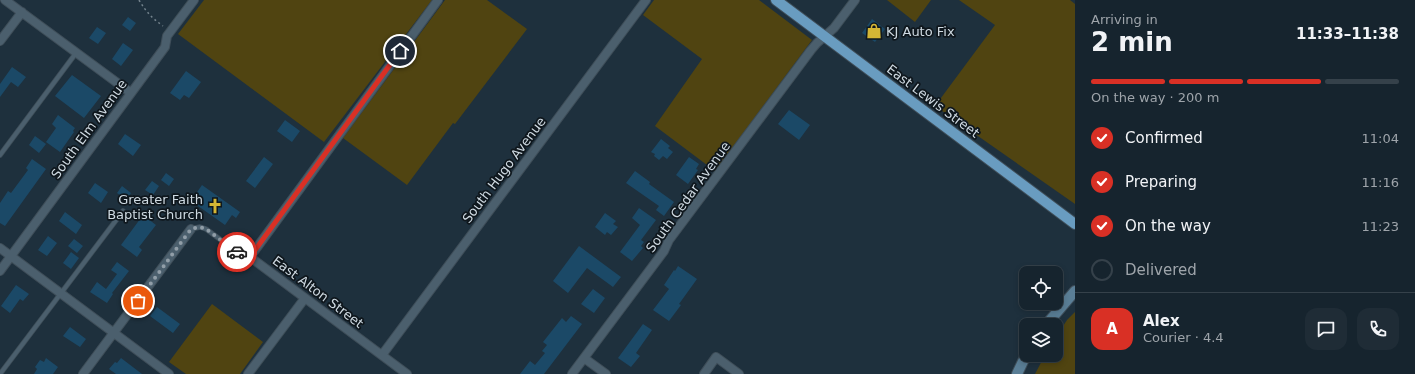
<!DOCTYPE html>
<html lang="en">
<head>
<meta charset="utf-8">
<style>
  :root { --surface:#16242e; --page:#1f2c36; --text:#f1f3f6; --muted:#9ea4aa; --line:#35414a; --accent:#d93025 }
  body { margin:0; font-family:"DejaVu Sans",sans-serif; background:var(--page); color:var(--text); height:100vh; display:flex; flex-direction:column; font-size:15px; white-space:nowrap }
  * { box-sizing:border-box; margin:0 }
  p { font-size:13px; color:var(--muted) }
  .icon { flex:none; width:22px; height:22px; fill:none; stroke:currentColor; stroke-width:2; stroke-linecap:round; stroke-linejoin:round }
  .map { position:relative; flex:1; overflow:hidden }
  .details { display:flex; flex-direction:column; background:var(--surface); width:340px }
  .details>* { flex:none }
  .tools { position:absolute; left:1019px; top:266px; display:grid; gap:8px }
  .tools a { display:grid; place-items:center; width:44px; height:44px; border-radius:8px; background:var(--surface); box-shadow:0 2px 6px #0003,0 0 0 1px var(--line); font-size:20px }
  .pin { position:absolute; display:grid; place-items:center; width:34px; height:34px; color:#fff; margin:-17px; border:2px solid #fff; border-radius:50%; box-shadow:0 1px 4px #0007 }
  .courier { position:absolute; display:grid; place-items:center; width:40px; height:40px; margin:-20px; border:3px solid #d93025; border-radius:50%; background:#fff; color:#222; box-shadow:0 1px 5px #0007 }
  .headline em { font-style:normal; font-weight:700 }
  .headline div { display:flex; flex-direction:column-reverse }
  .headline { display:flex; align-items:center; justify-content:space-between; height:68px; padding:0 16px }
  h1 { font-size:26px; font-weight:700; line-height:30px }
  .bar { display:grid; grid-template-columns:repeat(4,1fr); gap:6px 4px; align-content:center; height:48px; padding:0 16px }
  .bar i { height:5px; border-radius:3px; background:var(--line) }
  .bar .on { background:var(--accent) }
  .bar p { grid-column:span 4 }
  .line { display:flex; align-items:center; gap:10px; padding:0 16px; border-top:1px solid var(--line) }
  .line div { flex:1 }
  .round { display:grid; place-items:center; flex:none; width:42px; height:42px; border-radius:12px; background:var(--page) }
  ol { padding:0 16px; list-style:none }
  li { display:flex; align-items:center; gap:12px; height:44px }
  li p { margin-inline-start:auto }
  li .icon { padding:4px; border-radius:50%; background:var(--accent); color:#fff; stroke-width:4 }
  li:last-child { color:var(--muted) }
  li i { width:22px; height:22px; border:2px solid var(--line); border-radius:50% }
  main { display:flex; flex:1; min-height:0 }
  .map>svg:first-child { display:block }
</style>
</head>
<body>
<main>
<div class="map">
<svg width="1075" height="374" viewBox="0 0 1075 374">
  <rect width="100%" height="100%" fill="#1e303d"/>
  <path fill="#504411" d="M 204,0 L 432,0 L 324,142 L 178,34 Z
    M 445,0 L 487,0 L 527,29 L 455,124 L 453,123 L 407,185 L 343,138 Z
    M 654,0 L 759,0 L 812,40 L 715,171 L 655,126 L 702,59 L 643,15 Z
    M 887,0 L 931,0 L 915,22 Z
    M 959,0 L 1070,0 L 1075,4 L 1075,204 L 935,106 L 995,25 Z
    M 212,304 L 263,342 L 240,374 L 186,374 L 169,362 Z
    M 1075,312 L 1075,374 L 1035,374 L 1045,355 L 1056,355 L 1056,337 L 1067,320 Z"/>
  <path fill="#1b4967" d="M 128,17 L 136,23 L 130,31 L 122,25 Z
    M 872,19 L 885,29 L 875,42 L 862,33 Z
    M 97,27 L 106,33 L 98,44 L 89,38 Z
    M 123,43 L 133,50 L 121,66 L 112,59 Z
    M 12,67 L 26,77 L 18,87 L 11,82 L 0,97 L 0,84 Z
    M 186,71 L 201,82 L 189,98 L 184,95 L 180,100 L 170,93 Z
    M 72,75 L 101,96 L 84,118 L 55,96 Z
    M 789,110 L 810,125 L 799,140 L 778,124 Z
    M 58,115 L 75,128 L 73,131 L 74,132 L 60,152 L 46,142 L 56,128 L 52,124 Z
    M 285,120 L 300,131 L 292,142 L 277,131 Z
    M 125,134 L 141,145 L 133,156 L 118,144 Z
    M 35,136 L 46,144 L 39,153 L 29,145 Z
    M 661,139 L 670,146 L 668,148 L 673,152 L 667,159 L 663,156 L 659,160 L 654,156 L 655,154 L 651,152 Z
    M 264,157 L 273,164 L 255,188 L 246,181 Z
    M 689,157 L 699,164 L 696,169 L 698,170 L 688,184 L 676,175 Z
    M 32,159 L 46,169 L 5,226 L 0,223 L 0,203 L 8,191 L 11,193 L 28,170 L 26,168 Z
    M 635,171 L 650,182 L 649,184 L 674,202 L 664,216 L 656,210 L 659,206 L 626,183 Z
    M 166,173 L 174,179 L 169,186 L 161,180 Z
    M 152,181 L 159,186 L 153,195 L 145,190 Z
    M 95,183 L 108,192 L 101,203 L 88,193 Z
    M 202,185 L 240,212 L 236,218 L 232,215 L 225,225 L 191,201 Z
    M 122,186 L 131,193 L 127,200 L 117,193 Z
    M 639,208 L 656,220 L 641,240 L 644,242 L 641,246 L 643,248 L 632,261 L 620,252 L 640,225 L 632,218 Z
    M 65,212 L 82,225 L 76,234 L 59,221 Z
    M 605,213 L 616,221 L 613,224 L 618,227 L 611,235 L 607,232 L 605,235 L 595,227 Z
    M 143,215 L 156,225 L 139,247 L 142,250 L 137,257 L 121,245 Z
    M 48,236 L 57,243 L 47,256 L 38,250 Z
    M 74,239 L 83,246 L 77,253 L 68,246 Z
    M 579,246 L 621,277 L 613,287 L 587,268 L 568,293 L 553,281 Z
    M 71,252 L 79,258 L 71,269 L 63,263 Z
    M 117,262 L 129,271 L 112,293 L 113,294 L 107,303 L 90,292 L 97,282 L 106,289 L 117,274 L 111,270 Z
    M 678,266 L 697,279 L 679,304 L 681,305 L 669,321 L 653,310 L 669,289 L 664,285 L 674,270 L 675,271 Z
    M 16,285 L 29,294 L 23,301 L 20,299 L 10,313 L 1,306 Z
    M 593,289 L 605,298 L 594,313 L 581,304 Z
    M 157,307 L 180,324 L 173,333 L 150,316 Z
    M 571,316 L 582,324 L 544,374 L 520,374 L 530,361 L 535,365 L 545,353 L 542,351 L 547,345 L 543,342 L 562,318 L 566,322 Z
    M 643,324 L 652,330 L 636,353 L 640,356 L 631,367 L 618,358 Z
    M 70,327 L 86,339 L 80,347 L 63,336 Z
    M 46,358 L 58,367 L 53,374 L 34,374 L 37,369 L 35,367 L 40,360 L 44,362 Z
    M 121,358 L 142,374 L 116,374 L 109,369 L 115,362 L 117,363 Z"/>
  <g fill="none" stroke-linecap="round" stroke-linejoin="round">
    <defs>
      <path id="lane" d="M 0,155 L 76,53
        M 191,229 L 200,227 L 206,229 L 244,257 L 250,257
        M 0,374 L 123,211"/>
      <path id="street" d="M 5,0 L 131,93
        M 0,41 L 22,12
        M 0,248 L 169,374
        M 0,271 L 165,47 L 167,36 L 194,0
        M 382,355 L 646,0
        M 584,358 L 606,374
        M 83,374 L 191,229
        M 248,374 L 305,298
        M 407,374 L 250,257 L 438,0
        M 572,374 L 664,251 L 669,240 L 811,50 L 817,43 L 834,28 L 855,0
        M 704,374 L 716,357 L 739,374"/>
      <path id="secondary" d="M 1046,325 L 1075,291
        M 1017,374 L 1026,355"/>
      <path id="primary" d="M 776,0 L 1075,224"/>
    </defs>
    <use href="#lane" stroke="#3f4e59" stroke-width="5.5"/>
    <use href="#street" stroke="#3f4e59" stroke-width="10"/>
    <use href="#secondary" stroke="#3f4e59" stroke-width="12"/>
    <use href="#primary" stroke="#3f4e59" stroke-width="12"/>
    <path stroke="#74838d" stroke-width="1.5" stroke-dasharray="2 3" stroke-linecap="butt" d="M 139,0 C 146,12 152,18 163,26"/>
    <use href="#lane" stroke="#4b5f6d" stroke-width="4"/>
    <use href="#street" stroke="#4b5f6d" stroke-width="8"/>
    <use href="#secondary" stroke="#5a7e96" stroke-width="10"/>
    <use href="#primary" stroke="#699cc0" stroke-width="10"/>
  </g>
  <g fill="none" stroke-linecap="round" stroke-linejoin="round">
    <path stroke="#919ea8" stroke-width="4" stroke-dasharray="0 7.2" d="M 138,301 L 191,229 L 200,227 L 206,229 L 237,252"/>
    <path stroke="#d93025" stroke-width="5" d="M 237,252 L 244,257 L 250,257 L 400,51"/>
  </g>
  <defs>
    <symbol id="shop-bare" viewBox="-9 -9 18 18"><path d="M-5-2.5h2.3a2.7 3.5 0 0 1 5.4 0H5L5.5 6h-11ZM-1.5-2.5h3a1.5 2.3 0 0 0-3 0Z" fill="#d4b635" stroke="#0f171d" stroke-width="2.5" paint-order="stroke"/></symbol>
    <symbol id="church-bare" viewBox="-9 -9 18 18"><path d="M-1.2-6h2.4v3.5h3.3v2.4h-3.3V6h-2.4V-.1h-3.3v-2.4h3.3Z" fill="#d4b635" stroke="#0f171d" stroke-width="2.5" paint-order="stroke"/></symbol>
  </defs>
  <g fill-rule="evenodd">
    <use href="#shop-bare" x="863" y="20" width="22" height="22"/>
    <use href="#church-bare" x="204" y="195" width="22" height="22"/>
  </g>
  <g text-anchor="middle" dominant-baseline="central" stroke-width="3.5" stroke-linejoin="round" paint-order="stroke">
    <g font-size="13" fill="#cfdae2" stroke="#0f171d" text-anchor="start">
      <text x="886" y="31">KJ Auto Fix</text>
      <text x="203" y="199" text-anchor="end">Greater Faith<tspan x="203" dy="15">Baptist Church</tspan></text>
    </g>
    <g font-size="13" fill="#cfdae2" stroke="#0f171d">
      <text transform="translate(933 101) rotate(37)">East Lewis Street</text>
      <text transform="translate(89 129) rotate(-54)">South Elm Avenue</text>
      <text transform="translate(504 170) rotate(-53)">South Hugo Avenue</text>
      <text transform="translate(688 197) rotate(-54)">South Cedar Avenue</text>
      <text transform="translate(318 292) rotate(37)">East Alton Street</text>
    </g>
  </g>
</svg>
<div class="tools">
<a><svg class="icon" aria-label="locate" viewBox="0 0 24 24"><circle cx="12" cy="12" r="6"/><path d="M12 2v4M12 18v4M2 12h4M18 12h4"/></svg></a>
<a><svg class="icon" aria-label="layers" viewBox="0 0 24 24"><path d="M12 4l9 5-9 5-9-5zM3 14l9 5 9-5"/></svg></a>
</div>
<div class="pin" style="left:138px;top:301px;background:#ea580c"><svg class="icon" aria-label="bag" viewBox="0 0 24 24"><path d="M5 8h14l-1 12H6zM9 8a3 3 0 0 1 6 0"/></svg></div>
<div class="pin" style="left:400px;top:51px;background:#1f2937"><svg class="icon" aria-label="home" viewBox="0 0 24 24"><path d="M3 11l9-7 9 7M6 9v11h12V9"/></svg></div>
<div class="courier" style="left:237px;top:252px"><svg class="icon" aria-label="car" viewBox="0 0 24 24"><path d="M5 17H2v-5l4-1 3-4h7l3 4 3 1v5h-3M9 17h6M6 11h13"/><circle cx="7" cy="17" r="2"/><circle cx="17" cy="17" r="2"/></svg></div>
</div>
<section class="details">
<div class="headline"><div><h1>2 min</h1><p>Arriving in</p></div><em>11:33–11:38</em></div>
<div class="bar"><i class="on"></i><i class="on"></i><i class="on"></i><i></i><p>On the way · 200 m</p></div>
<ol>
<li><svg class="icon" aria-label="check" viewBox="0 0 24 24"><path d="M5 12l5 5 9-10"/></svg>Confirmed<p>11:04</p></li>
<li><svg class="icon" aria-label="check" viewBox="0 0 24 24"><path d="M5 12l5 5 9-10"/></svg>Preparing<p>11:16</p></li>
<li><svg class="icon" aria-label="check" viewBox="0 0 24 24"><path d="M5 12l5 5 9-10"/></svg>On the way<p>11:23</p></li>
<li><i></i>Delivered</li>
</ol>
<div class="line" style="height:72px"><b class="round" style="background:var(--accent);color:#fff">A</b><div><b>Alex</b><p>Courier · 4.4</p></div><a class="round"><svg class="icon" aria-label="chat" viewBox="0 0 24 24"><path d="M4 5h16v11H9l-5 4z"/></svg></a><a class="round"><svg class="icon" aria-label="phone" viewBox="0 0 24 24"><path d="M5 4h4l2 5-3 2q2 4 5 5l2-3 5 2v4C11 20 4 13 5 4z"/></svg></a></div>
</section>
</main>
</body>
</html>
